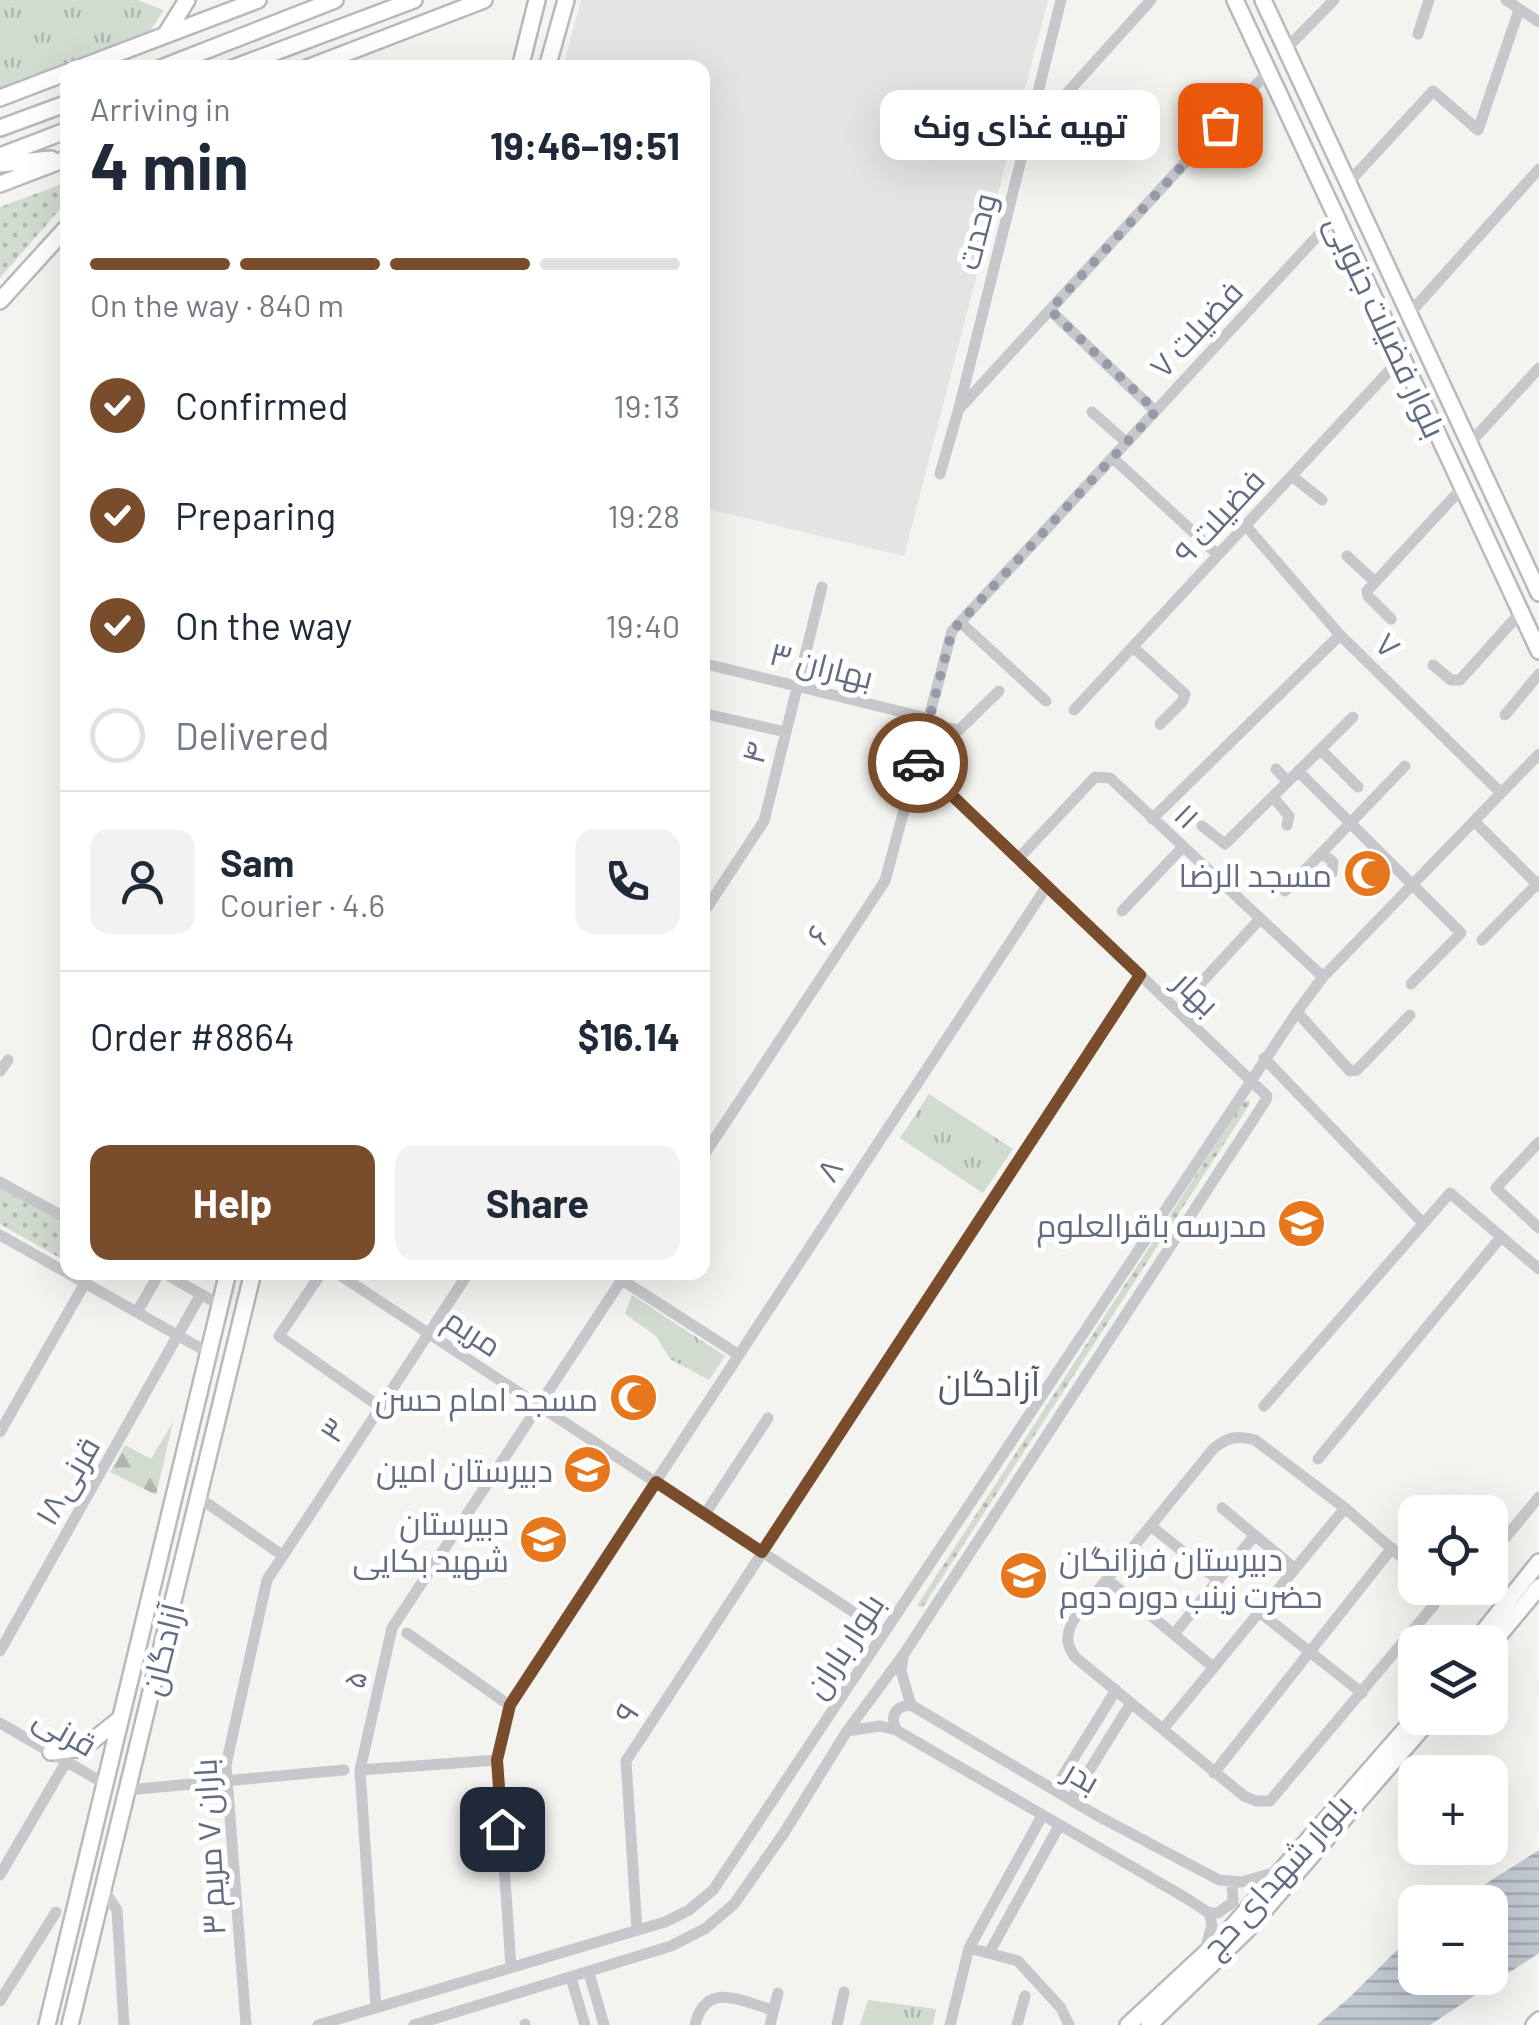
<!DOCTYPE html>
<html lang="en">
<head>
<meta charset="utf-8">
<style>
  :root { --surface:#fff; --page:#f2f2f3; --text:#1f2937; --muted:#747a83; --line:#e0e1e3; --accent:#794c2b }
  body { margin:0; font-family:Barlow,Cairo,sans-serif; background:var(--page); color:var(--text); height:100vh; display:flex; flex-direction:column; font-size:38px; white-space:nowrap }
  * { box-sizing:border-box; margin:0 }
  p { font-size:32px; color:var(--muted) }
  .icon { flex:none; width:55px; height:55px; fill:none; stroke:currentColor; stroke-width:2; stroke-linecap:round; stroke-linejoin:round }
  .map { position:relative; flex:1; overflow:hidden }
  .side { position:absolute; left:60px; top:60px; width:650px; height:1220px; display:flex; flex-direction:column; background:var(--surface); border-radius:20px; box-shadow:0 10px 40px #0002 }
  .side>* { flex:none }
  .controls { position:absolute; left:1398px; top:1495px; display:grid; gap:20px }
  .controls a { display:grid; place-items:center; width:110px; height:110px; border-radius:20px; background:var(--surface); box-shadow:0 10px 40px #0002; font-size:50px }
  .pin { position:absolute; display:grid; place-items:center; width:85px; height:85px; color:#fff; margin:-42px; border-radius:20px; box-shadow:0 5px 15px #0006 }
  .courier { position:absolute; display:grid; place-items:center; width:100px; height:100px; margin:-50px; border:8px solid #794c2b; border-radius:50%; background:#fff; color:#222; box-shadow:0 2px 12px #0007 }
  .bubble { position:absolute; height:70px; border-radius:20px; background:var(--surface); box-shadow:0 10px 40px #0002; font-size:32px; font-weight:700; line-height:70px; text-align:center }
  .headline em { font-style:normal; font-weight:700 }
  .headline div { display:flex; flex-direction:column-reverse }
  .headline { display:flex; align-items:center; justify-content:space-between; height:170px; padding:0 30px }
  h1 { font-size:65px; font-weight:700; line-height:75px }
  .bar { display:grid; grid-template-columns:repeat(4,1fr); gap:15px 10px; align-content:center; height:120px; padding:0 30px }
  .bar i { height:12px; border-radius:8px; background:var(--line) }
  .bar .on { background:var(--accent) }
  .bar p { grid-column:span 4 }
  .line { display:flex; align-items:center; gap:25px; padding:0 30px; border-top:2px solid var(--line) }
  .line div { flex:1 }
  .round { display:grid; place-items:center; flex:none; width:105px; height:105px; border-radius:20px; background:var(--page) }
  ol { padding:0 30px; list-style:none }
  li { display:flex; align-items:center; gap:30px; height:110px }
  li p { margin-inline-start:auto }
  li .icon { padding:10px; border-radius:50%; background:var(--accent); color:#fff; stroke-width:4 }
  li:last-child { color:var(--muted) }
  li i { width:55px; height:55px; border:5px solid var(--line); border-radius:50% }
  .action { display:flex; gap:20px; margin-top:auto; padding:20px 30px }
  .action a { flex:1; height:115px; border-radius:20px; background:var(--accent); color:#fff; font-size:40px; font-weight:700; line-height:115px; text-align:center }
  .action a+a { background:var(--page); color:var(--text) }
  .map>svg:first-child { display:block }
</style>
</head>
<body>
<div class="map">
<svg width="1539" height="2025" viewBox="0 0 1539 2025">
  <defs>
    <pattern id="grass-dots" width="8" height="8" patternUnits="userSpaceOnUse" patternTransform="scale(2.5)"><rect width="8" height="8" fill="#d2dbd0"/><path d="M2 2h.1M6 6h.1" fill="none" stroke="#aeb6ae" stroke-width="1.8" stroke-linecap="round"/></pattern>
    <pattern id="forest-firs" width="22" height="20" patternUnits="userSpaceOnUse" patternTransform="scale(2.5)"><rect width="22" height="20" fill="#d2dbd0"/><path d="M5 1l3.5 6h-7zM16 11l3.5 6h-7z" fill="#aeb6ae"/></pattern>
    <pattern id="park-tufts" width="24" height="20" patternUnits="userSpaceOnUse" patternTransform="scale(2.5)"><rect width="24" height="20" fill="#d2dbd0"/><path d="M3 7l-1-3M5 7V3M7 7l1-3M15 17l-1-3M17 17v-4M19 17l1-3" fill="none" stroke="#aeb6ae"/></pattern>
    <pattern id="water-rules" width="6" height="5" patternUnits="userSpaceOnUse" patternTransform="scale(2.5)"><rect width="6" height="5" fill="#c1c8cf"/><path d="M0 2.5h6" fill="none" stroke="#a0a7ad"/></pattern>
  </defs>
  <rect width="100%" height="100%" fill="#f3f4ef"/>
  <path fill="#e3e4e3" d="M 581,0 L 1048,0 L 904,556 L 703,508 L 702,68 L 563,67 Z"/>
  <path fill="url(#grass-dots)" d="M 67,182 L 67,201 L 0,278 L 0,207 Z
    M 1249,1100 L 1250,1104 L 923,1607 L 919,1607 L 918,1604 L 1244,1101 Z
    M 0,1186 L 67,1223 L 67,1262 L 0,1224 Z"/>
  <path fill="url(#forest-firs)" d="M 173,1422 L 156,1495 L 110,1472 L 125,1445 L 151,1459 Z"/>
  <path fill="url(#park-tufts)" d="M 0,0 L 137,0 L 164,10 L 148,34 L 0,89 Z
    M 929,1094 L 1013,1149 L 983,1193 L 900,1138 Z
    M 632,1295 L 725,1356 L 709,1380 L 670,1359 L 656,1336 L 625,1314 Z
    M 868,2000 L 936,2009 L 933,2025 L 860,2025 Z"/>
  <path fill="url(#water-rules)" d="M 1539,1850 L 1539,1953 L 1430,2025 L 1317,2025 L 1350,1997 L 1415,1932 L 1415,1978 L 1490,1978 L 1490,1902 L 1457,1902 Z"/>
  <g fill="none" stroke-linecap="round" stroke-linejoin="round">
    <defs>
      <path id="major" d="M 1235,0 L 1539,651
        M 1263,0 L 1539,593
        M 166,34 L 187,0
        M 79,68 L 258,0
        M 161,68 L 335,0
        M 233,68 L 414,0
        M 307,68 L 484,0
        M 520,68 L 537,0
        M 547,68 L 566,0
        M 0,98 L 68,72
        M 0,128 L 68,103
        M 0,156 L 68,130
        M 0,164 L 51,159
        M 0,184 L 68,158
        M 0,301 L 68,226
        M 1475,1642 L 1539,1562
        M 1490,1646 L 1539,1587
        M 51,1752 L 83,1748 L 120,1719
        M 47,2025 L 228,1272
        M 70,2025 L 253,1272
        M 1128,2025 L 1224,1936 L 1415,1718
        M 1149,2025 L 1247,1930 L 1431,1718
        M 1534,2025 L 1539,2020"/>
    </defs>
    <use href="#major" stroke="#b6b9bd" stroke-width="20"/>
    <path stroke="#c6c8cc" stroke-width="11" d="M 1506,0 L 1539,22
      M 1418,34 L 1429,0
      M 1286,49 L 1334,0
      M 1030,134 L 1151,0
      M 1348,183 L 1433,91 L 1478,130 L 1519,10
      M 1050,310 L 1155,411
      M 1409,314 L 1539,169
      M 960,408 L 1268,72
      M 1092,412 L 1126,442
      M 1469,444 L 1539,368
      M 1113,458 L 1218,555
      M 940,474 L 959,408 L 1061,0
      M 1292,476 L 1322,500
      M 1246,526 L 1340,635 L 1501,793
      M 1347,556 L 1374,581
      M 1391,619 L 1368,596 L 1367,591 L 1462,488
      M 960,622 L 1046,701
      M 1133,647 L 1185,694 L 1182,702 L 1160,724
      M 702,663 L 927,718
      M 1433,665 L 1451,680 L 1460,680 L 1520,613
      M 1074,710 L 1402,357
      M 702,713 L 786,732
      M 1505,715 L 1539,674
      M 926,724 L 959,730 L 999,691
      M 1321,750 L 1358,787
      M 1276,769 L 1288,782
      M 1298,771 L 1461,933 L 1411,984
      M 1273,797 L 1289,816 L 1287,825
      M 1152,819 L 1340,635
      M 1474,821 L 1539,886
      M 1202,826 L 1225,844 L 1353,717
      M 1322,853 L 1333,862 L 1332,873
      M 1018,859 L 1095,777 L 1110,778 L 1323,977
      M 1285,891 L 1405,766
      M 1122,911 L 1182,848
      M 702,915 L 764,821 L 822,587
      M 1482,940 L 1539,882
      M 1199,985 L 1259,920
      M 1297,1012 L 1350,1071 L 1357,1070 L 1410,1015
      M 1264,1058 L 1423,1223
      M 0,1071 L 8,1060
      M 1539,1142 L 1496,1188 L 1539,1228
      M 702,1158 L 885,881 L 952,631 L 1336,216
      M 0,1182 L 68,1219
      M 0,1235 L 209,1353
      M 162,1272 L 220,1305
      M 322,1272 L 279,1336 L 380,1407
      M 335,1272 L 884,1632
      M 622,1280 L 739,1355
      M 137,1312 L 160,1272
      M 1264,1406 L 1450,1193 L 1539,1269
      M 0,1432 L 85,1283
      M 1318,1459 L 1501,1237
      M 198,1497 L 282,1555
      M 1222,1508 L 1294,1568
      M 705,1514 L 768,1418
      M 1151,1526 L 1218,1580
      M 1490,1556 L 1539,1497
      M 1415,1569 L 1345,1508 L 1255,1440 C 1237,1435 1228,1437 1214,1448 L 1072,1622 C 1066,1637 1066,1644 1075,1657 L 1244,1796 L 1256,1801 L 1270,1801 L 1434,1605 L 1433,1588
      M 1107,1579 L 1213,1667
      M 1258,1611 L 1362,1693
      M 407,1633 L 509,1705
      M 1174,1634 L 1255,1535
      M 0,1651 L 201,1294
      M 903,1658 L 901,1671 L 911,1705 L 1098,1816 L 1219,1880 L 1242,1882 L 1280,1871
      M 0,1723 L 105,1784
      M 1163,1729 L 1345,1508
      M 896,1730 C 890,1715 895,1706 911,1705
      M 847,1731 L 880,1726 L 896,1730 L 1186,1898 L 1209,1913 L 1212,1925 L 1205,1950
      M 360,1770 L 497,1760
      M 1214,1773 L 1392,1548
      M 127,1790 L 344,1770
      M 1054,1790 L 1116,1690
      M 1071,1800 L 1131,1703
      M 0,1875 L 66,1762
      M 103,1889 L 117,1910 L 124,2025
      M 1209,1913 L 1218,1913 L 1233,1902 L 1232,1884
      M 637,1930 L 626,1761 L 1140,975
      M 969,1948 L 1042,1816
      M 989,1953 L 1059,1826
      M 511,1967 L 497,1760 L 509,1705 L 1047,886
      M 589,1973 L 604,2025
      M 571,1978 L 585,2025
      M 0,2001 L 56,1912
      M 376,2008 L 360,1770 L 392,1628 L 627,1272
      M 246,2025 L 226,1765 L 267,1580 L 469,1272
      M 318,2025 L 665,1922 L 689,1910 L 713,1890 L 1297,1012 L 1323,977 L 1539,754
      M 414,2025 L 671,1946 L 706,1928 L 734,1904 L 784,1833 L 847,1731 L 904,1654 L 1266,1100 L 1267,1096 L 918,763
      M 525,2025 L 525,2024
      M 695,2025 C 706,1980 740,2001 773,2010
      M 770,2025 L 778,1993
      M 837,2025 L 844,1992
      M 950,2025 L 969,1948 L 1018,1961 L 1061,2008 L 1069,2025
      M 1017,2025 L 1025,1996"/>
    <use href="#major" stroke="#fff" stroke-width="15"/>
  </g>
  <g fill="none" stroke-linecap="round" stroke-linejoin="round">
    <path stroke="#959ca8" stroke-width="10" stroke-dasharray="0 18" d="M 918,763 L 952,631 L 1156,411 L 1050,310 L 1220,125"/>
    <path stroke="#794c2b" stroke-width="12" d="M 502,1829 L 497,1760 L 510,1705 L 656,1482 L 762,1552 L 1140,975 L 918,763"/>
  </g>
  <defs>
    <symbol id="mosque-disc" viewBox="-11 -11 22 22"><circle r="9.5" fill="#e6771d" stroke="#fff"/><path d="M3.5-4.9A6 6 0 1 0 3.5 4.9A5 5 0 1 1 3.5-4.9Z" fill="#fff"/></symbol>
    <symbol id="school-disc" viewBox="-11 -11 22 22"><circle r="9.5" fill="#e6771d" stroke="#fff"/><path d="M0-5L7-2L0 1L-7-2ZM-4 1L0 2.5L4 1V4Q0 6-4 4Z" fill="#fff"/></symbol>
  </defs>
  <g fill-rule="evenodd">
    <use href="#mosque-disc" x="1340" y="846" width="55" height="55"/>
    <use href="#school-disc" x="1274" y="1196" width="55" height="55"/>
    <use href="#mosque-disc" x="606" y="1370" width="55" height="55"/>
    <use href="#school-disc" x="560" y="1442" width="55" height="55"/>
    <use href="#school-disc" x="516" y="1512" width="55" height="55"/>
    <use href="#school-disc" x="996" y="1548" width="55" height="55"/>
  </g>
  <g text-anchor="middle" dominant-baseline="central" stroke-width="10" stroke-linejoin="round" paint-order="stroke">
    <g font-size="32" fill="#626d81" stroke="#fff">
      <text transform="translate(975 231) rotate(-76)">وحدت</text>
      <text transform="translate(1387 326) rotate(65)">بلوار فضیلت جنوبی</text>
      <text transform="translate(1195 328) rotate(-47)">فضیلت ۷</text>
      <text transform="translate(1218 515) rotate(-47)">فضیلت ۹</text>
      <text transform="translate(1389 644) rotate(45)">۷</text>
      <text transform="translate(822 664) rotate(14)">بهاران ۳</text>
      <text transform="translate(753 752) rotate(-76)">۴</text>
      <text transform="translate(1188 815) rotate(44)">۱۱</text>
      <text transform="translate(817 934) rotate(-57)">۶</text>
      <text transform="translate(1198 992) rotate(44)">بهار</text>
      <text transform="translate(828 1169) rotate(-57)">۸</text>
      <text transform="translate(474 1331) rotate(33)">مریم</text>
      <text transform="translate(332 1429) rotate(-57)">۳</text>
      <text transform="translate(66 1480) rotate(-60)">قرنی۱۸</text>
      <text transform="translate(843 1645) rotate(-57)">بلوار باران</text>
      <text transform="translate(161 1649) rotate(-76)">آزادگان</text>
      <text transform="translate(353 1679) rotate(-77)">۵</text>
      <text transform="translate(625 1712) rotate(-57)">۹</text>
      <text transform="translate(66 1730) rotate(30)">قرنی</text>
      <text transform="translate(1083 1775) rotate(30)">بدر</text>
      <text transform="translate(208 1847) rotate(-93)">باران ۷ مریم ۳</text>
      <text transform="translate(1276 1875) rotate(-48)">بلوار شهدای حج</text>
    </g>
    <g font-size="32" fill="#626d81" stroke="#fff" text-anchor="end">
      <text x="1332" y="874">مسجد الرضا</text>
      <text x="1267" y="1224">مدرسه باقرالعلوم</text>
      <text x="598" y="1398">مسجد امام حسن</text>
      <text x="553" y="1469">دبیرستان امین</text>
      <text x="509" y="1522">دبیرستان<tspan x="509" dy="37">شهید بکایی</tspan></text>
      <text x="1059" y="1558" text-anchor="start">دبیرستان فرزانگان<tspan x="1059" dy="37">حضرت زینب دوره دوم</tspan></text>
    </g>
    <g font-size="35" fill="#505866" stroke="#fff">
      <text x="989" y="1382">آزادگان</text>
    </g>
  </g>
</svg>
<div class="controls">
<a><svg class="icon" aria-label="locate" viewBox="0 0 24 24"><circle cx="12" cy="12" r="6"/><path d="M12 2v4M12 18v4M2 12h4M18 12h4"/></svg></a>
<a><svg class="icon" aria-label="layers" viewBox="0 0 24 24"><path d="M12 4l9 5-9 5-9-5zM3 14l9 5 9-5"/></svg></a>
<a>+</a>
<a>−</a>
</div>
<div class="pin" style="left:1220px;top:125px;background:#ea580c"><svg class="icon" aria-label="bag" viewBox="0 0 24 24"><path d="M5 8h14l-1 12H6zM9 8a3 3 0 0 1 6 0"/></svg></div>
<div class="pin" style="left:502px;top:1829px;background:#1f2937"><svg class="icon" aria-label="home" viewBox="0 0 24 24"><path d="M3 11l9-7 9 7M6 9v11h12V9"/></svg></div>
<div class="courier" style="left:918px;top:763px"><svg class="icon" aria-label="car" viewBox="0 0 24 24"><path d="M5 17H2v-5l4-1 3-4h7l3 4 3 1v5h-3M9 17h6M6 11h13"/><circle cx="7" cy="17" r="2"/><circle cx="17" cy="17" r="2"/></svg></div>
<div class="bubble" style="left:880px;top:90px;width:280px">تهیه غذای ونک</div>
<section class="side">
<div class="headline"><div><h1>4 min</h1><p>Arriving in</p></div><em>19:46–19:51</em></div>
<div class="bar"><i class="on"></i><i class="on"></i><i class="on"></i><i></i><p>On the way · 840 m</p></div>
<ol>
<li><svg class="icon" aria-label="check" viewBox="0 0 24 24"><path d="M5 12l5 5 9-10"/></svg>Confirmed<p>19:13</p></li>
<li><svg class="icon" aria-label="check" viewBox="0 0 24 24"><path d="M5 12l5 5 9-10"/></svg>Preparing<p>19:28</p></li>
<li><svg class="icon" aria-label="check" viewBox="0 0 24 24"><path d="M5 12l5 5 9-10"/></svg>On the way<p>19:40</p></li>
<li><i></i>Delivered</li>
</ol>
<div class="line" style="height:180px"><a class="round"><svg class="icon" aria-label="person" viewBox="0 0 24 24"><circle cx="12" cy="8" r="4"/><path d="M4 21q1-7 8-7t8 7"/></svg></a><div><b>Sam</b><p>Courier · 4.6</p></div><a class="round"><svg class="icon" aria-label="phone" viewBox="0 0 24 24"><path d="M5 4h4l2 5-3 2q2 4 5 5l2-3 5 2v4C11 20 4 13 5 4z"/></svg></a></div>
<div class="line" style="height:130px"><div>Order #8864</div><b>$16.14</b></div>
<div class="action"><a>Help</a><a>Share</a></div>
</section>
</div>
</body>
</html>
